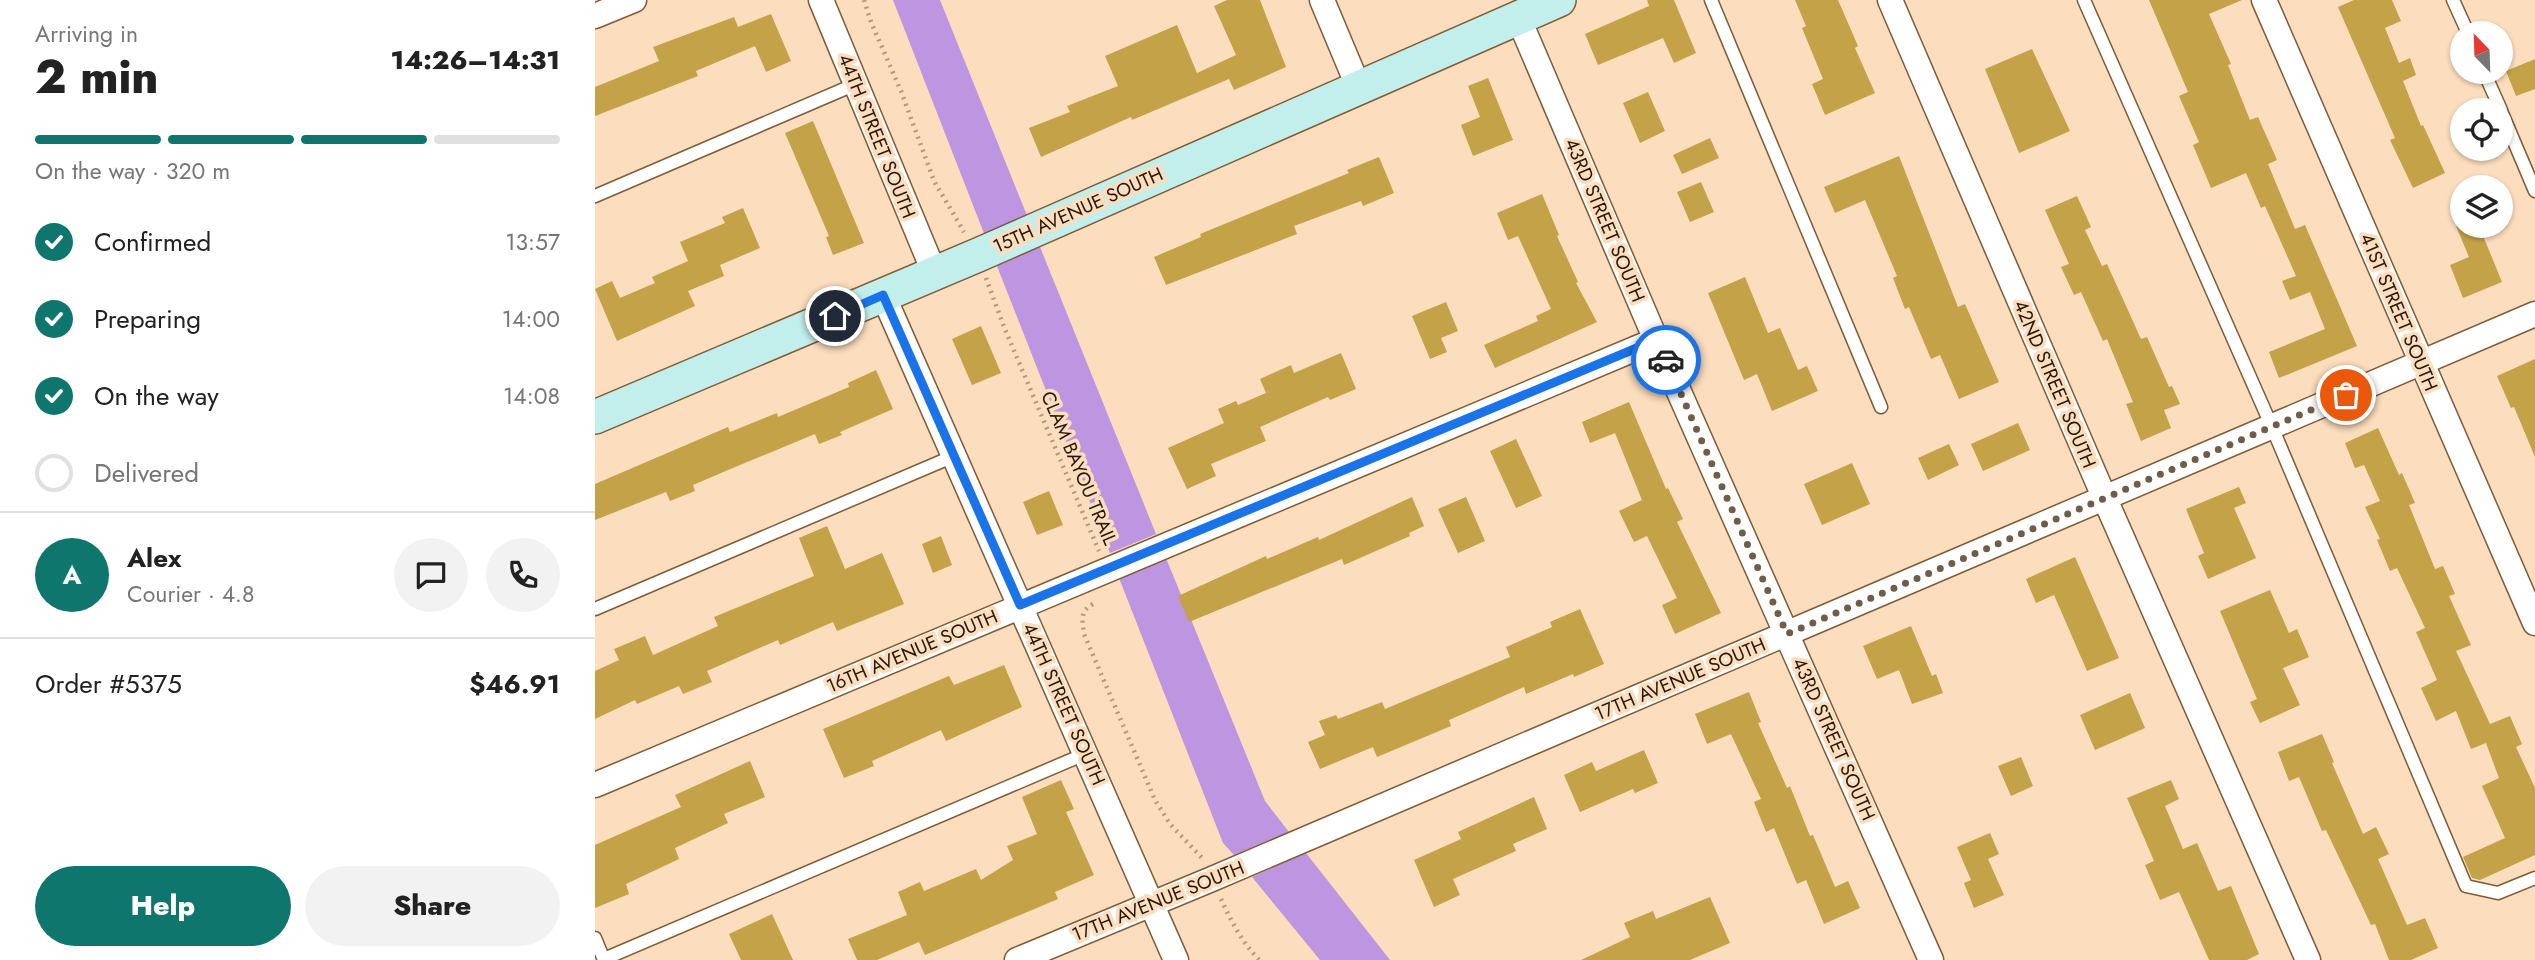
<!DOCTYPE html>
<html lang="en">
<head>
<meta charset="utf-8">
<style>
  :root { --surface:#fff; --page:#f2f2f2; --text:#222; --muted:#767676; --line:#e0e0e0; --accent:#0f766e }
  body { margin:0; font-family:Jost,sans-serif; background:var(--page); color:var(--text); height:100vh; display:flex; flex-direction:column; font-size:26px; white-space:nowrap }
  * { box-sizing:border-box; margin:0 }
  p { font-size:23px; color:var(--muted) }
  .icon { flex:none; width:38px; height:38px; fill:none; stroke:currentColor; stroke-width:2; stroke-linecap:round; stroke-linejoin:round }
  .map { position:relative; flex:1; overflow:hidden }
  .sheet { display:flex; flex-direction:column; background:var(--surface); width:595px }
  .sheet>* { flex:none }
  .needle { width:46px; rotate:337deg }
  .tools { position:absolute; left:1855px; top:21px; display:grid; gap:14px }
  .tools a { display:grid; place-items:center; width:63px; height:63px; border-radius:50%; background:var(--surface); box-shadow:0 2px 5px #0004; font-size:35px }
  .pin { position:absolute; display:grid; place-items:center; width:60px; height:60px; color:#fff; margin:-30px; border:4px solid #fff; border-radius:50%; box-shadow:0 2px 7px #0007 }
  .courier { position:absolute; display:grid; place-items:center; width:70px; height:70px; margin:-35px; border:5px solid #1a73e8; border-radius:50%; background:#fff; color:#222; box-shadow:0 2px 9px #0007 }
  .summary em { font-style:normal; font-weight:800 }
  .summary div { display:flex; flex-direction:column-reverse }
  .summary { display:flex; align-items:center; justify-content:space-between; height:119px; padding:0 35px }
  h1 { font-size:46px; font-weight:800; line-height:52px }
  .bar { display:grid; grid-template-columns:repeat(4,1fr); gap:10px 7px; align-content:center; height:84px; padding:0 35px }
  .bar i { height:9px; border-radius:5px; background:var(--line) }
  .bar .on { background:var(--accent) }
  .bar p { grid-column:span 4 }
  .line { display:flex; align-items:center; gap:18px; padding:0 35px; border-top:2px solid var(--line) }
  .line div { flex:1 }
  .round { display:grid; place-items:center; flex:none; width:74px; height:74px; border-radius:37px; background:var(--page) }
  ol { padding:0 35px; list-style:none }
  li { display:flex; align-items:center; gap:21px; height:77px }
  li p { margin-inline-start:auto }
  li .icon { padding:7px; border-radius:50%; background:var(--accent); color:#fff; stroke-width:4 }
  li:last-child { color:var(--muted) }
  li i { width:38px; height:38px; border:4px solid var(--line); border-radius:50% }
  .cta { display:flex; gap:14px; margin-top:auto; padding:14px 35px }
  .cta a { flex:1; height:80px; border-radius:42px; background:var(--accent); color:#fff; font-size:28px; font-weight:800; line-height:80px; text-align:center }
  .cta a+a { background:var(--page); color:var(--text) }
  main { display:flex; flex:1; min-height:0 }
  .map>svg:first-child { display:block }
</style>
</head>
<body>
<main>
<section class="sheet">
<div class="summary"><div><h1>2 min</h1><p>Arriving in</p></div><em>14:26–14:31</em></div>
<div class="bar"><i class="on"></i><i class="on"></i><i class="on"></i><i></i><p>On the way · 320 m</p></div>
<ol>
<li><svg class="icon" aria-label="check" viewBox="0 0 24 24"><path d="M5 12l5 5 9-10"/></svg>Confirmed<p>13:57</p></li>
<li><svg class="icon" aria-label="check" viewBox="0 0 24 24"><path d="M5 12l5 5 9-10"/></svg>Preparing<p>14:00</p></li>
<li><svg class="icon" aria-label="check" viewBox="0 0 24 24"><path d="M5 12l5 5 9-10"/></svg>On the way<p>14:08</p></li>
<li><i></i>Delivered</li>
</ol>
<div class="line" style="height:126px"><b class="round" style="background:var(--accent);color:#fff">A</b><div><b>Alex</b><p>Courier · 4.8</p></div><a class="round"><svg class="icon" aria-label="chat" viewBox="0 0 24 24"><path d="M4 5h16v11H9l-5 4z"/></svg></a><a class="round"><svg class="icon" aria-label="phone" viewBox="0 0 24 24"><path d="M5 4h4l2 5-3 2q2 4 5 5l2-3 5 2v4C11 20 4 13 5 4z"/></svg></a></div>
<div class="line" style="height:91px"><div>Order #5375</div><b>$46.91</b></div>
<div class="cta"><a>Help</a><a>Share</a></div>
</section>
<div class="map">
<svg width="1940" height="960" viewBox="0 0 1940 960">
  <rect width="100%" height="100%" fill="#fcddbd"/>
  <path fill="#be95e0" d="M 298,0 L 345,0 L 433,218 L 390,236 Z
    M 443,242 L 561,534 L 515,553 L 400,261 Z
    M 571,558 L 670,801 L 694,832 L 639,855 L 628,843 L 524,578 Z
    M 711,853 L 795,960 L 725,960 L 657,877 Z"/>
  <path fill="#c3a248" d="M 632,0 L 665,0 L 691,67 L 639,90 L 634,79 L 537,120 L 536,117 L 446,157 L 434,128 L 475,112 L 472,106 L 523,86 L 510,56 L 582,25 L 602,73 L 641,55 L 619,6 Z
    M 1052,0 L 1079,0 L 1101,53 L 1079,63 L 1068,38 L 1003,65 L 990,34 L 1054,6 Z
    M 1200,0 L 1243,0 L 1263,46 L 1260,48 L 1280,93 L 1230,115 L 1217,84 L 1228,79 L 1207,28 L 1211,26 Z
    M 1554,0 L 1647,0 L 1614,14 L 1636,64 L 1633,65 L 1655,120 L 1663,117 L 1682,160 L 1673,164 L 1700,229 L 1710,225 L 1762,346 L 1684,378 L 1674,352 L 1730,329 L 1715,292 L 1695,300 L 1687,281 L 1701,276 L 1670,206 L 1666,208 L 1651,173 L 1616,188 L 1598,145 L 1604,142 L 1584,96 L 1593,92 Z
    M 1759,0 L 1797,0 L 1806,21 L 1790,28 L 1804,63 L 1815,58 L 1821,75 L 1808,81 L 1826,126 L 1828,125 L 1850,173 L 1818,188 L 1795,140 L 1800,138 L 1743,7 Z
    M 176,14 L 196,61 L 171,72 L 160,46 L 101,71 L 103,76 L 0,116 L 0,87 L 64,61 L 58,47 L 139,17 L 143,27 Z
    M 1437,49 L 1475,131 L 1424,153 L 1390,69 Z
    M 1940,59 L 1940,89 L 1921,96 L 1911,71 Z
    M 893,78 L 918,140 L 878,156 L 866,125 L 885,117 L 873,86 Z
    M 1053,92 L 1070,131 L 1045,143 L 1028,103 Z
    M 218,121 L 269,243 L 238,255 L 231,237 L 234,236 L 190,133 Z
    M 1115,138 L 1124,158 L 1087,174 L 1078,155 Z
    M 1304,156 L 1363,307 L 1370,304 L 1404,382 L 1364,399 L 1345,355 L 1336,359 L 1314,307 L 1310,309 L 1298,278 L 1302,276 L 1270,200 L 1240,213 L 1229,187 Z
    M 784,157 L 799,193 L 768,206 L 766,201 L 699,226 L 702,234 L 571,285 L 559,257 L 606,237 L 605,234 L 754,173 L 752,170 Z
    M 1106,182 L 1119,212 L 1095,222 L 1082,192 Z
    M 947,194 L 964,235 L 962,236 L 983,282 L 981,283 L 1002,322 L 900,368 L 889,345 L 943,321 L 941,316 L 956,309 L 923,236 L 913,240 L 902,213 Z
    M 1482,196 L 1496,227 L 1490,230 L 1507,266 L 1512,264 L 1546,339 L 1552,337 L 1574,387 L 1577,386 L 1585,404 L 1569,410 L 1576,428 L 1546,441 L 1531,404 L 1538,402 L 1512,339 L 1508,341 L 1486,292 L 1479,295 L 1466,267 L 1474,264 L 1450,210 Z
    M 148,208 L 165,248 L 125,265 L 129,276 L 93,291 L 100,306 L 22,341 L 0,289 L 17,281 L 25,298 L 60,283 L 57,277 L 93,261 L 85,242 L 130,223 L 127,217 Z
    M 1861,226 L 1884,226 L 1907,282 L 1868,298 L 1855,265 L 1874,257 Z
    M 1150,277 L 1173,333 L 1185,328 L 1203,370 L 1212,366 L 1223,391 L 1177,411 L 1162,374 L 1149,380 L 1113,293 Z
    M 851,302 L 863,331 L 846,338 L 852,352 L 835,359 L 817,316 Z
    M 386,326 L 406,373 L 377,385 L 357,339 Z
    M 746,353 L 761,389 L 735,400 L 733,397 L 665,427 L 671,441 L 616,464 L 621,476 L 592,489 L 573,448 L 629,423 L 623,409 L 641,401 L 643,405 L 671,393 L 665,379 L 696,365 L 699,373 Z
    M 1940,359 L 1940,457 L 1919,407 L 1916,408 L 1902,376 Z
    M 281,370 L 298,409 L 245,432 L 247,435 L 224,444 L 220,434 L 133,470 L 98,485 L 100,491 L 75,501 L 71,492 L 0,520 L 0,484 L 133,427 L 135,432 L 182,413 L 183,417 L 254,387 L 253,383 Z
    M 1034,402 L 1071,489 L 1073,488 L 1088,519 L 1082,522 L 1126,613 L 1080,634 L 1067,605 L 1082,598 L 1052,536 L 1039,542 L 1024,511 L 1047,500 L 1020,433 L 995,443 L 987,422 Z
    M 1423,423 L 1435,450 L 1388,471 L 1376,444 Z
    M 1783,428 L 1804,475 L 1807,473 L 1820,503 L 1814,505 L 1840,569 L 1848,566 L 1860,594 L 1854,596 L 1876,645 L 1861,651 L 1895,724 L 1915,716 L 1927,744 L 1921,747 L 1940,788 L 1940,855 L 1885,880 L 1877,878 L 1868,857 L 1910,838 L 1887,786 L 1904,778 L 1891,743 L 1876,749 L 1861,711 L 1841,721 L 1826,688 L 1842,680 L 1821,632 L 1830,628 L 1802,568 L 1795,571 L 1782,540 L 1785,539 L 1770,507 L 1785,501 L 1769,465 L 1760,468 L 1750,443 Z
    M 921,439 L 947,496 L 921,508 L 895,451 Z
    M 1354,444 L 1364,465 L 1333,480 L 1323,458 Z
    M 1257,463 L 1275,504 L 1227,525 L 1209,484 Z
    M 1644,487 L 1651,503 L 1639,508 L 1661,558 L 1613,579 L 1603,556 L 1609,553 L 1591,509 Z
    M 454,491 L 468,525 L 442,535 L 428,502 Z
    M 817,497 L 829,526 L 814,533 L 815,536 L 749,565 L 747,559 L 594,622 L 583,596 L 671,556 L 672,559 L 723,537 L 724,540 Z
    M 871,497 L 890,541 L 863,553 L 843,509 Z
    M 232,526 L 250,569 L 287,553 L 309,604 L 242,631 L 238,622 L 185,645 L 183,640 L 112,671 L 117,682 L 88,694 L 84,686 L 42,704 L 40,700 L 0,719 L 0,671 L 24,660 L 19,649 L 50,636 L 58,655 L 123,626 L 119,617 L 219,576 L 204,538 Z
    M 346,536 L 357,565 L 338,573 L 327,544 Z
    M 1480,557 L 1524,658 L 1492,671 L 1459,595 L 1441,603 L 1431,579 Z
    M 1675,590 L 1694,633 L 1702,629 L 1714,657 L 1688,668 L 1705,705 L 1665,723 L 1655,702 L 1662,699 L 1625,611 Z
    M 985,609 L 1009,664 L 979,677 L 978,674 L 931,694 L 929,687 L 854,720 L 856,726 L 782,757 L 778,747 L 725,769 L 713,742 L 730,735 L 724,721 L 741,715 L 743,719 L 787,702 L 790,709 L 915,657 L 911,647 L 957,627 L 955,622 Z
    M 1316,626 L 1337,676 L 1341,674 L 1348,693 L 1317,704 L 1304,670 L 1282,679 L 1268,646 Z
    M 409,665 L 427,707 L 351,741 L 346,730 L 277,761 L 279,766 L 249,778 L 228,729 L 354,676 L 359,685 Z
    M 1154,692 L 1166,722 L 1163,723 L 1192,788 L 1195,786 L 1215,836 L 1218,835 L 1240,887 L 1253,881 L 1265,908 L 1229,924 L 1211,880 L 1202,884 L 1179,828 L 1171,832 L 1159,802 L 1166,799 L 1136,734 L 1112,744 L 1100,714 Z
    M 1535,693 L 1550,728 L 1500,750 L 1485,715 Z
    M 1727,734 L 1739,762 L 1737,763 L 1768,834 L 1781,827 L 1794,854 L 1783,859 L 1812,925 L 1830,918 L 1843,948 L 1816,960 L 1794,960 L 1780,924 L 1776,925 L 1731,830 L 1727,831 L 1704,777 L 1694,781 L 1683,752 Z
    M 1049,750 L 1063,783 L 1040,793 L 1038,789 L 985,812 L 969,775 L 997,762 L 1001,771 Z
    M 1426,757 L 1438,786 L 1416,796 L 1403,766 Z
    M 155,761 L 170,797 L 129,814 L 133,823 L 80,848 L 84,859 L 31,884 L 34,894 L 0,908 L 0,845 L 86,807 L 80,795 Z
    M 466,780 L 479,809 L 471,812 L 499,875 L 460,892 L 463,899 L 330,955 L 324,942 L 282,960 L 262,960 L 253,939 L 312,915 L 303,892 L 325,882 L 329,891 L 381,869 L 386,880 L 418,860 L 412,846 L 442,834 L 427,797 Z
    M 1576,780 L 1584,799 L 1570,806 L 1588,849 L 1602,843 L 1623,891 L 1636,886 L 1664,954 L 1652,960 L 1614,960 L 1584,892 L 1565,900 L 1550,865 L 1559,861 L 1532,798 Z
    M 939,797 L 952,829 L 918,844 L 921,851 L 858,879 L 865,895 L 839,907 L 819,860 L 866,839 L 863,832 Z
    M 1395,833 L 1404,854 L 1393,859 L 1409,895 L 1379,908 L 1369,883 L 1376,880 L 1362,847 Z
    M 1115,897 L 1135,943 L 1095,960 L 986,960 L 1035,937 L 1029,923 L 1058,911 L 1061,919 Z
    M 177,914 L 198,960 L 146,960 L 134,934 Z"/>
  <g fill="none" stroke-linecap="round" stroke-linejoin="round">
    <defs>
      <path id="lane" d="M 1116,0 L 1286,407
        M 1489,0 L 1677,427 L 1871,886 L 1903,893 L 1940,878
        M 1858,0 L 1873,33
        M 1889,72 L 1906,110
        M 1906,111 L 1940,191
        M 0,196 L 261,84
        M 0,609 L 359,456
        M 0,938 L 9,960
        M 9,959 L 490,754"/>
      <path id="street" d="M 226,0 L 339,272
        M 727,0 L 763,86
        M 1295,0 L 1510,499 L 1713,960
        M 1669,0 L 1940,623
        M 0,16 L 39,0
        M 923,17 L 1061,340 L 1336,960
        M 288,295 L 581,960
        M 0,785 L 1061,340
        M 422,960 L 617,879 L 1940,314"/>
      <path id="secondary" d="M 0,417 L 383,255 L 964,0"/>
    </defs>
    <use href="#lane" stroke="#7d5c36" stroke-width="15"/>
    <use href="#street" stroke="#7d5c36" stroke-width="27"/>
    <use href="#secondary" stroke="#7d5c36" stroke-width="36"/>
    <path stroke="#b39a7f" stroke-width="4.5" stroke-dasharray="2 5" stroke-linecap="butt" d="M 269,0 L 276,22 L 306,91 L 339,181 L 369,232
      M 391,278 L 409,327 L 504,551
      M 498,604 C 485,611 487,620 489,634 L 560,800 L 575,824 L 608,859
      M 626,899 C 636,921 647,942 664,960"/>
    <use href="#lane" stroke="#fff" stroke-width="12"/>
    <use href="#street" stroke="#fff" stroke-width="24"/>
    <use href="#secondary" stroke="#c2efec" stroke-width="33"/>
  </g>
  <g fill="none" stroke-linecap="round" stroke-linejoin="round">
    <path stroke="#705d47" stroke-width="7" stroke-dasharray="0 12.6" d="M 1071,360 L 1192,634 L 1751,395"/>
    <path stroke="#1a73e8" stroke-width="9" d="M 240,316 L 288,295 L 425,605 L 1061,340 L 1071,360"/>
  </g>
  <g text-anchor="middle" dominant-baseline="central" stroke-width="7" stroke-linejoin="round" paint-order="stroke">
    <g font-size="19" fill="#251808" stroke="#fcddbd">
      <text transform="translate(282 136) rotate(68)">44TH STREET SOUTH</text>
      <text transform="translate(483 210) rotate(-24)">15TH AVENUE SOUTH</text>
      <text transform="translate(1010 220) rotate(67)">43RD STREET SOUTH</text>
      <text transform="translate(1804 312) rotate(67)">41ST STREET SOUTH</text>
      <text transform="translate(1460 384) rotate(67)">42ND STREET SOUTH</text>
      <text transform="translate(484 468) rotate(67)">CLAM BAYOU TRAIL</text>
      <text transform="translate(317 651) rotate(-23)">16TH AVENUE SOUTH</text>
      <text transform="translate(1085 679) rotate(-23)">17TH AVENUE SOUTH</text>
      <text transform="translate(469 704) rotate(66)">44TH STREET SOUTH</text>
      <text transform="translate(1239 739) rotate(66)">43RD STREET SOUTH</text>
      <text transform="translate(563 901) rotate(-22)">17TH AVENUE SOUTH</text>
    </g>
  </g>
</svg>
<div class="tools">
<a><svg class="needle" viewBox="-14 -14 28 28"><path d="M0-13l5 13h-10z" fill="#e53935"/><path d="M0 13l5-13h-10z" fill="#767676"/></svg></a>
<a><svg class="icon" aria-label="locate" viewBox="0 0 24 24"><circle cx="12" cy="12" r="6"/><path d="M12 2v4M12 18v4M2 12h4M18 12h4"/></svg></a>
<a><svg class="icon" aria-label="layers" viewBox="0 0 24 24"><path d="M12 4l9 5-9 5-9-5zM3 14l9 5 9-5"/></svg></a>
</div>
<div class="pin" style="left:1751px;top:395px;background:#ea580c"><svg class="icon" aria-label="bag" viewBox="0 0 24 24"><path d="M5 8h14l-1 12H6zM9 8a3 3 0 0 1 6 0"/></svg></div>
<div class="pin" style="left:240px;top:316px;background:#1f2937"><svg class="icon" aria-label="home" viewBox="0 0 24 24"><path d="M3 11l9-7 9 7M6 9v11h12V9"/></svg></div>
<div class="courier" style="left:1071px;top:360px"><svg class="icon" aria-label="car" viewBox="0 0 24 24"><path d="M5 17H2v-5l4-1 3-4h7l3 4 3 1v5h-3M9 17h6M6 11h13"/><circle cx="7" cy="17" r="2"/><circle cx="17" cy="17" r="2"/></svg></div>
</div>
</main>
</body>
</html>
